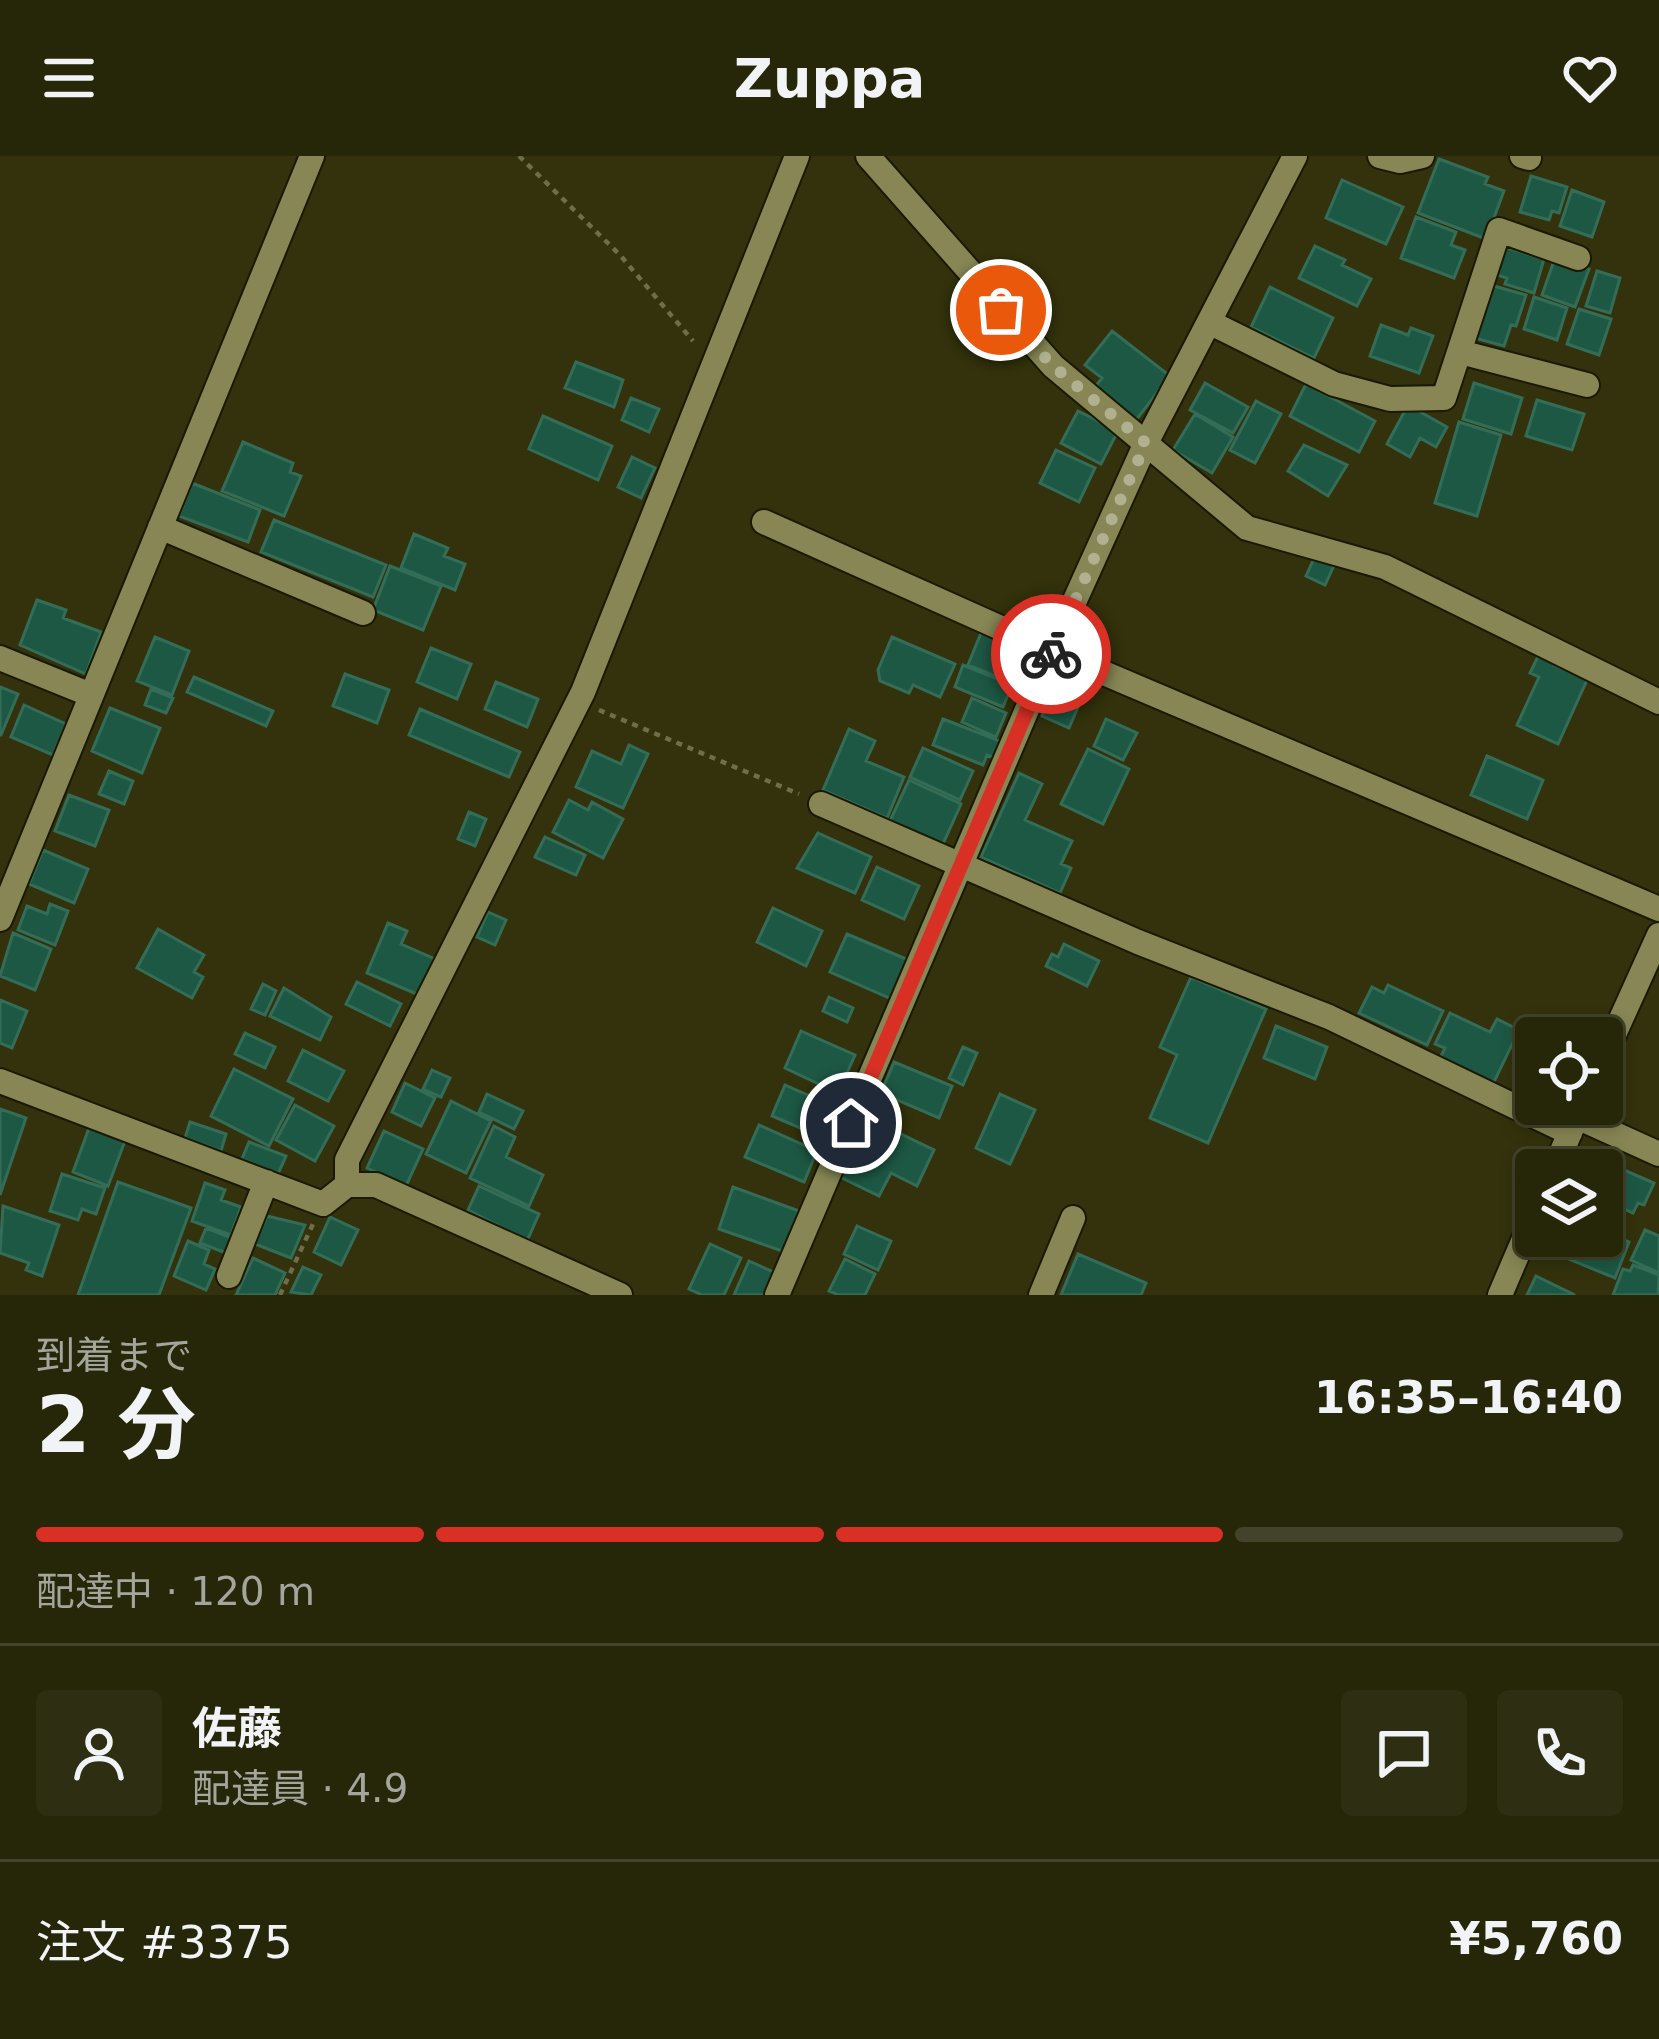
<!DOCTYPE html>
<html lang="ja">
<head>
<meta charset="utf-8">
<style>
  :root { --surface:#262609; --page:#2e2e12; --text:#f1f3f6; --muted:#a4a59c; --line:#42432a; --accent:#d93025 }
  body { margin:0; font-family:"DejaVu Sans","Noto Sans JP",sans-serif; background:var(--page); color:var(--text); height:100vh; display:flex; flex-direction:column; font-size:45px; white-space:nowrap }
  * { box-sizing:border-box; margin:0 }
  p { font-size:39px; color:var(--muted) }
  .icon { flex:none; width:66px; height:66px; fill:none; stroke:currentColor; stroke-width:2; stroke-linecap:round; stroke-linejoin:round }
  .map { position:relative; height:1139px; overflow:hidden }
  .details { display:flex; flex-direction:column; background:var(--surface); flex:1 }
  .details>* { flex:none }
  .fabs { position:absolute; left:1515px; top:861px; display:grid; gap:24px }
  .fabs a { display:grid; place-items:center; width:108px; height:108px; border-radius:12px; background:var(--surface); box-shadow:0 6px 18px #0003,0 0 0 3px var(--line); font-size:60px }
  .pin { position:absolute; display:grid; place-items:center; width:102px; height:102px; color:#fff; margin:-51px; border:6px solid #fff; border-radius:50%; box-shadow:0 3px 12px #0007 }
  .courier { position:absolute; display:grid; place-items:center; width:120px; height:120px; margin:-60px; border:9px solid #d93025; border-radius:50%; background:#fff; color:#222; box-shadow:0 3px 15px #0007 }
  .head em { font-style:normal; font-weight:700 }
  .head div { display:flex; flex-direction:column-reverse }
  .head { display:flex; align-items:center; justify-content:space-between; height:204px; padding:0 36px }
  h1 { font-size:78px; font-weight:700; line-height:90px }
  .bar { display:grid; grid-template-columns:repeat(4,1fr); gap:18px 12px; align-content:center; height:144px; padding:0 36px }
  .bar i { height:15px; border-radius:9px; background:var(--line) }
  .bar .selected { background:var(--accent) }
  .bar p { grid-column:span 4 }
  .line { display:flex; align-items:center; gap:30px; padding:0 36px; border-top:3px solid var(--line) }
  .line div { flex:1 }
  .round { display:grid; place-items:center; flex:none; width:126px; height:126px; border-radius:12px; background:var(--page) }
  header { display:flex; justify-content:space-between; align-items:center; height:156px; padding:0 36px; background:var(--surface); font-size:54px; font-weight:700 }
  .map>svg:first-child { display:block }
</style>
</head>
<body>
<header><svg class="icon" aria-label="menu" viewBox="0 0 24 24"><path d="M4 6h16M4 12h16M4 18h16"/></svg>Zuppa<svg class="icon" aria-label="heart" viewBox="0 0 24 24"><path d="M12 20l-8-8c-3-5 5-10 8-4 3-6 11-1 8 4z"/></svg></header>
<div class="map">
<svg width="1659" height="1139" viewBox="0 0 1659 1139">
  <rect width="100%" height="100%" fill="#33320c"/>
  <path fill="#1d5844" stroke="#346d57" stroke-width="3" d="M 1439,3 L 1488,21 L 1485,28 L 1504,35 L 1486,83 L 1418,57 Z
    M 1531,20 L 1567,31 L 1559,57 L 1552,55 L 1549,64 L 1520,56 Z
    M 1342,24 L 1403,51 L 1386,88 L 1326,62 Z
    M 1572,34 L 1604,46 L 1592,81 L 1560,70 Z
    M 1416,61 L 1456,76 L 1451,89 L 1465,94 L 1454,122 L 1401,102 Z
    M 1315,90 L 1345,104 L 1342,109 L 1371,123 L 1357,150 L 1299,122 Z
    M 1505,91 L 1544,103 L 1534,137 L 1505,128 L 1507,122 L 1497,119 Z
    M 1555,102 L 1589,113 L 1575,151 L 1542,139 Z
    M 1597,115 L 1620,122 L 1610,157 L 1586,150 Z
    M 1487,128 L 1526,139 L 1516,170 L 1511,169 L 1504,190 L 1471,181 Z
    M 1270,131 L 1333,162 L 1314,202 L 1251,171 Z
    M 1534,141 L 1567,152 L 1557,184 L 1524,173 Z
    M 1579,153 L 1611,163 L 1599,199 L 1567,188 Z
    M 1381,169 L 1408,179 L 1411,172 L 1433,180 L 1419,217 L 1370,200 Z
    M 1112,175 L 1170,220 L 1136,264 L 1095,231 L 1102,222 L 1085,209 Z
    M 576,206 L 623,224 L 614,251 L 565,232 Z
    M 1205,227 L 1248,251 L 1233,277 L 1190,254 Z
    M 1474,227 L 1522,242 L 1511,278 L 1463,263 Z
    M 1306,228 L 1375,265 L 1359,296 L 1290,260 Z
    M 631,242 L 659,253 L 649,276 L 622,264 Z
    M 1537,244 L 1584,258 L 1572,294 L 1526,280 Z
    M 1256,245 L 1281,258 L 1255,307 L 1230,294 Z
    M 1408,249 L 1447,271 L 1436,291 L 1420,282 L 1410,301 L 1387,288 Z
    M 1078,255 L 1118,275 L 1101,308 L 1061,287 Z
    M 1195,258 L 1233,281 L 1212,317 L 1173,294 Z
    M 543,260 L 612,290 L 598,324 L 529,293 Z
    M 1459,266 L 1501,279 L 1477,360 L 1435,347 Z
    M 243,286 L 293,307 L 290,316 L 301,320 L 284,360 L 222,335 Z
    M 1304,289 L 1347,309 L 1328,340 L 1288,315 Z
    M 1056,294 L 1095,312 L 1079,346 L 1040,327 Z
    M 632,301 L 655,312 L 641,342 L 618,331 Z
    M 192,327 L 260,354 L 248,386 L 179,360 Z
    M 274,364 L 386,409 L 373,441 L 261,396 Z
    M 414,378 L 448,392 L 444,400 L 465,408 L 455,434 L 401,412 Z
    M 1317,396 L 1336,405 L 1325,429 L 1306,420 Z
    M 390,410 L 441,430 L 423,474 L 373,454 Z
    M 37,444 L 66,454 L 63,462 L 101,476 L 86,518 L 20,489 Z
    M 983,472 L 1018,487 L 1012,502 L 1037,512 L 1028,533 L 968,509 Z
    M 155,481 L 189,495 L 172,539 L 137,525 Z
    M 892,481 L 955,508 L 940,541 L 913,529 L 909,537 L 880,525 L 878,514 Z
    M 431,492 L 471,508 L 457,543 L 417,526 Z
    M 1541,494 L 1558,502 L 1554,509 L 1587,524 L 1558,588 L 1517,569 L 1539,521 L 1530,517 Z
    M 963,509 L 1012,529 L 1003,551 L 955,531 Z
    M 1061,516 L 1088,528 L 1069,572 L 1042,560 Z
    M 345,518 L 389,534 L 377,567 L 333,550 Z
    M 194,521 L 273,555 L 266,570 L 187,536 Z
    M 496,526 L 538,543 L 527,571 L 485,553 Z
    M 0,531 L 18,538 L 1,579 L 0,579 Z
    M 151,533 L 173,542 L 166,557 L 145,549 Z
    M 972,542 L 1006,557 L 996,581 L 962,566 Z
    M 24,549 L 66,568 L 53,599 L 11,581 Z
    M 110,552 L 160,572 L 142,617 L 92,595 Z
    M 420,553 L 520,596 L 509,621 L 409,579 Z
    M 943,563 L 1005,587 L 999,604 L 987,599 L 983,609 L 933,589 Z
    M 1106,563 L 1137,577 L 1123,604 L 1094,590 Z
    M 849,573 L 875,585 L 866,605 L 904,621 L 887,662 L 823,634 Z
    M 629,589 L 648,598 L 623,652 L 576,631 L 592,595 L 621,608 Z
    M 923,592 L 973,615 L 960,644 L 910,621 Z
    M 1088,593 L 1129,613 L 1103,668 L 1061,648 Z
    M 1487,600 L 1543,624 L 1527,663 L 1471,639 Z
    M 109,615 L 133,625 L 124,648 L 99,638 Z
    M 1019,617 L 1042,628 L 1025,664 L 1072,685 L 1061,708 L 1071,712 L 1060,737 L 981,701 Z
    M 909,624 L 961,648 L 942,690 L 889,667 Z
    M 69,639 L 109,654 L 95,690 L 55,675 Z
    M 569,644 L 588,654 L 592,646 L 623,663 L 603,702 L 553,676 Z
    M 469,656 L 486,663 L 475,690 L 458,683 Z
    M 818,677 L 871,701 L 855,737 L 797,712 Z
    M 545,681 L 585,699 L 576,719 L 535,701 Z
    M 43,694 L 88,713 L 74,747 L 29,728 Z
    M 877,711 L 919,730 L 904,763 L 862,744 Z
    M 50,748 L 68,755 L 55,789 L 18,774 L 27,750 L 47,758 Z
    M 773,752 L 822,775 L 806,810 L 757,786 Z
    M 488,756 L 506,764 L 495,789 L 477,781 Z
    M 388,767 L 407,775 L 401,788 L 435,803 L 419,839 L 367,817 Z
    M 158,773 L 204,799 L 194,816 L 203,821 L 192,842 L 137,812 Z
    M 13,777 L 51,793 L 35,834 L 0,820 Z
    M 847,778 L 911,805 L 894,844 L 830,816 Z
    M 1064,788 L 1099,805 L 1087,830 L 1046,810 L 1052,798 L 1058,801 Z
    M 1191,821 L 1266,853 L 1208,987 L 1150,962 L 1177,899 L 1160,891 Z
    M 357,826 L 401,848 L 390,870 L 346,848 Z
    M 263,828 L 276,835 L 265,859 L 251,853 Z
    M 1388,829 L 1443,855 L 1427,889 L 1359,857 L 1372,831 L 1384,837 Z
    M 284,832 L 331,861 L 320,884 L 270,860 Z
    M 829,841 L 853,852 L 847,866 L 823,855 Z
    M 0,844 L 27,855 L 12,892 L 0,887 Z
    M 1450,857 L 1490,876 L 1497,863 L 1519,874 L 1493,928 L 1440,902 L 1445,892 L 1435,888 Z
    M 1276,870 L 1327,891 L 1315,923 L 1264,902 Z
    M 801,875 L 855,899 L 838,937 L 785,912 Z
    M 245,877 L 275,891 L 265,912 L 235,898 Z
    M 963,891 L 977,897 L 963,929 L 949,922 Z
    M 303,894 L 344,915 L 328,945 L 288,925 Z
    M 894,906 L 952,930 L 939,962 L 881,937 Z
    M 234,913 L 293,943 L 269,990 L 211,960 Z
    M 432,914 L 450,922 L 441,941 L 423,933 Z
    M 405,927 L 435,942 L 421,970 L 392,956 Z
    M 785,929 L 835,951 L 827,968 L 811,961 L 805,974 L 772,960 Z
    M 487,938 L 523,955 L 514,973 L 479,956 Z
    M 1000,938 L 1035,954 L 1010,1008 L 976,992 Z
    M 451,945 L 491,965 L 466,1017 L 426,998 Z
    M 295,949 L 334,970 L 315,1005 L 276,984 Z
    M 0,953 L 26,962 L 0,1039 Z
    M 866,961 L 934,994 L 917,1030 L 891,1017 L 879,1040 L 838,1020 Z
    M 190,966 L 226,978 L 221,995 L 185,982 Z
    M 759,969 L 817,995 L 804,1026 L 745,1001 Z
    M 494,970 L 515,981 L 506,1001 L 543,1019 L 529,1050 L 470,1022 Z
    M 89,972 L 125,985 L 108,1030 L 73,1016 Z
    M 384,975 L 423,993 L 406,1030 L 367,1012 Z
    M 249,986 L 286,1000 L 278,1018 L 242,1003 Z
    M 1601,1004 L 1654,1027 L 1644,1049 L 1638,1047 L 1633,1057 L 1602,1043 L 1602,1014 L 1597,1014 Z
    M 62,1018 L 105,1032 L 96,1058 L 82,1053 L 78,1064 L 50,1055 Z
    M 118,1026 L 191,1052 L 159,1139 L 78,1139 Z
    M 205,1027 L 225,1034 L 221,1044 L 241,1051 L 231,1079 L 192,1065 Z
    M 479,1030 L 539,1058 L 527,1085 L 468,1054 Z
    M 733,1031 L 799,1055 L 785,1096 L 719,1073 Z
    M 3,1050 L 59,1069 L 42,1120 L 26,1114 L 29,1107 L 0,1097 Z
    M 267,1060 L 305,1069 L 291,1102 L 255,1088 Z
    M 330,1061 L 358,1074 L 341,1109 L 314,1096 Z
    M 857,1070 L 891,1085 L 878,1114 L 844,1098 Z
    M 206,1072 L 232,1082 L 226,1097 L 200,1087 Z
    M 1645,1074 L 1659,1080 L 1659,1117 L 1631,1104 Z
    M 1602,1075 L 1629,1086 L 1615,1122 L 1549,1095 L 1555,1080 L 1602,1080 Z
    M 188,1085 L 209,1094 L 204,1108 L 215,1113 L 206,1134 L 174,1120 Z
    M 710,1088 L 741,1102 L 724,1139 L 702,1139 L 689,1133 Z
    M 1078,1098 L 1146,1127 L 1141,1139 L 1061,1139 Z
    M 253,1102 L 285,1117 L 275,1139 L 236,1139 Z
    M 845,1103 L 875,1118 L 865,1139 L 839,1139 L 829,1135 Z
    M 749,1105 L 778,1118 L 769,1139 L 734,1139 Z
    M 1633,1109 L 1659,1119 L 1658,1139 L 1613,1139 L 1623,1113 L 1630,1115 Z
    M 303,1111 L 321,1119 L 311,1139 L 291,1136 Z
    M 1536,1120 L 1575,1139 L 1527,1139 Z"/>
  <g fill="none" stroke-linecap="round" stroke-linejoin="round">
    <defs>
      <path id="minor" d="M 868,0 L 1053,210 L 1247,372 L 1385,411 L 1659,546
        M 1380,0 L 1400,5 L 1422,0
        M 1522,0 L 1529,2
        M 1209,166 L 1334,228 L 1390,243 L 1444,242 L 1499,74 L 1578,102
        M 1460,196 L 1587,229
        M 764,366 L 1052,495 L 1659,753
        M 160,371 L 363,457
        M 0,502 L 91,539
        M 821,648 L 1138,786 L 1329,861 L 1570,977
        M 0,763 L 312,0
        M 1602,905 L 1659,779
        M 0,925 L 323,1048 L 347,1029 L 376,1029 L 620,1139
        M 1577,961 L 1659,998
        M 1554,1014 L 1574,967
        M 347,1029 L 347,1004 L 583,536 L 797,0
        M 229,1120 L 266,1026
        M 777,1139 L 1052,495 L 1146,287 L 1295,0
        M 1041,1139 L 1073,1062
        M 1500,1139 L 1536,1055"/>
    </defs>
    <use href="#minor" stroke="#1a1902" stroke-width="28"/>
    <path stroke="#6f6e4b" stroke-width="4.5" stroke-dasharray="6 6" stroke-linecap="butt" d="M 519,0 L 620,99 L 693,185
      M 599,554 L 799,638
      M 280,1139 L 313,1068"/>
    <use href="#minor" stroke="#878654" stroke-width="24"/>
  </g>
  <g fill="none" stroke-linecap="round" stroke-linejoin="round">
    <path stroke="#b1b192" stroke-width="12" stroke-dasharray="0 21.6" d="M 1001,154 L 1053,210 L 1146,287 L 1051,498"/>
    <path stroke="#d93025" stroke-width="15" d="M 851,967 L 1051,498"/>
  </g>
</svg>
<div class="fabs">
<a><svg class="icon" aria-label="locate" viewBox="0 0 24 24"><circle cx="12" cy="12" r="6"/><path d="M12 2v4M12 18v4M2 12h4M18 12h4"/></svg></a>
<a><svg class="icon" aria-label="layers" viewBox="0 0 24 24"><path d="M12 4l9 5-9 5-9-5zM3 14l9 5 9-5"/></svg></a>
</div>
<div class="pin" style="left:1001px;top:154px;background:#ea580c"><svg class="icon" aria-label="bag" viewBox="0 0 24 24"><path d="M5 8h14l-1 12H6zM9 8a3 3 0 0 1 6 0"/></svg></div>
<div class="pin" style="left:851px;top:967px;background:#1f2937"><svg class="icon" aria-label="home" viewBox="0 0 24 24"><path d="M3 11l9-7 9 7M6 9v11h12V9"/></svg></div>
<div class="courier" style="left:1051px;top:498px"><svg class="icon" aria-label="bike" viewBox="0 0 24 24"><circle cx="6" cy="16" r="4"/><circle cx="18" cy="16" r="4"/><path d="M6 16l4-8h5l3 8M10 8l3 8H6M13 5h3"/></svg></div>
</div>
<section class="details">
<div class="head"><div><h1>2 分</h1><p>到着まで</p></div><em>16:35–16:40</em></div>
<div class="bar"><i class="selected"></i><i class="selected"></i><i class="selected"></i><i></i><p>配達中 · 120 m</p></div>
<div class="line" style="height:216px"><a class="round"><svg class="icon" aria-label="person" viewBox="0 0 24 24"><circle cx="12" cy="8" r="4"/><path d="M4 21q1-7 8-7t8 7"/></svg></a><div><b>佐藤</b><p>配達員 · 4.9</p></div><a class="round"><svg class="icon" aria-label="chat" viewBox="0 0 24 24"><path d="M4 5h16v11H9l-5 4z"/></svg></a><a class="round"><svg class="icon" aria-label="phone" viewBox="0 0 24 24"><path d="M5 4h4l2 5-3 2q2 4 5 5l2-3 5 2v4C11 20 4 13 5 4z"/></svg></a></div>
<div class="line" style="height:156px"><div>注文 #3375</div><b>¥5,760</b></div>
</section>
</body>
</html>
